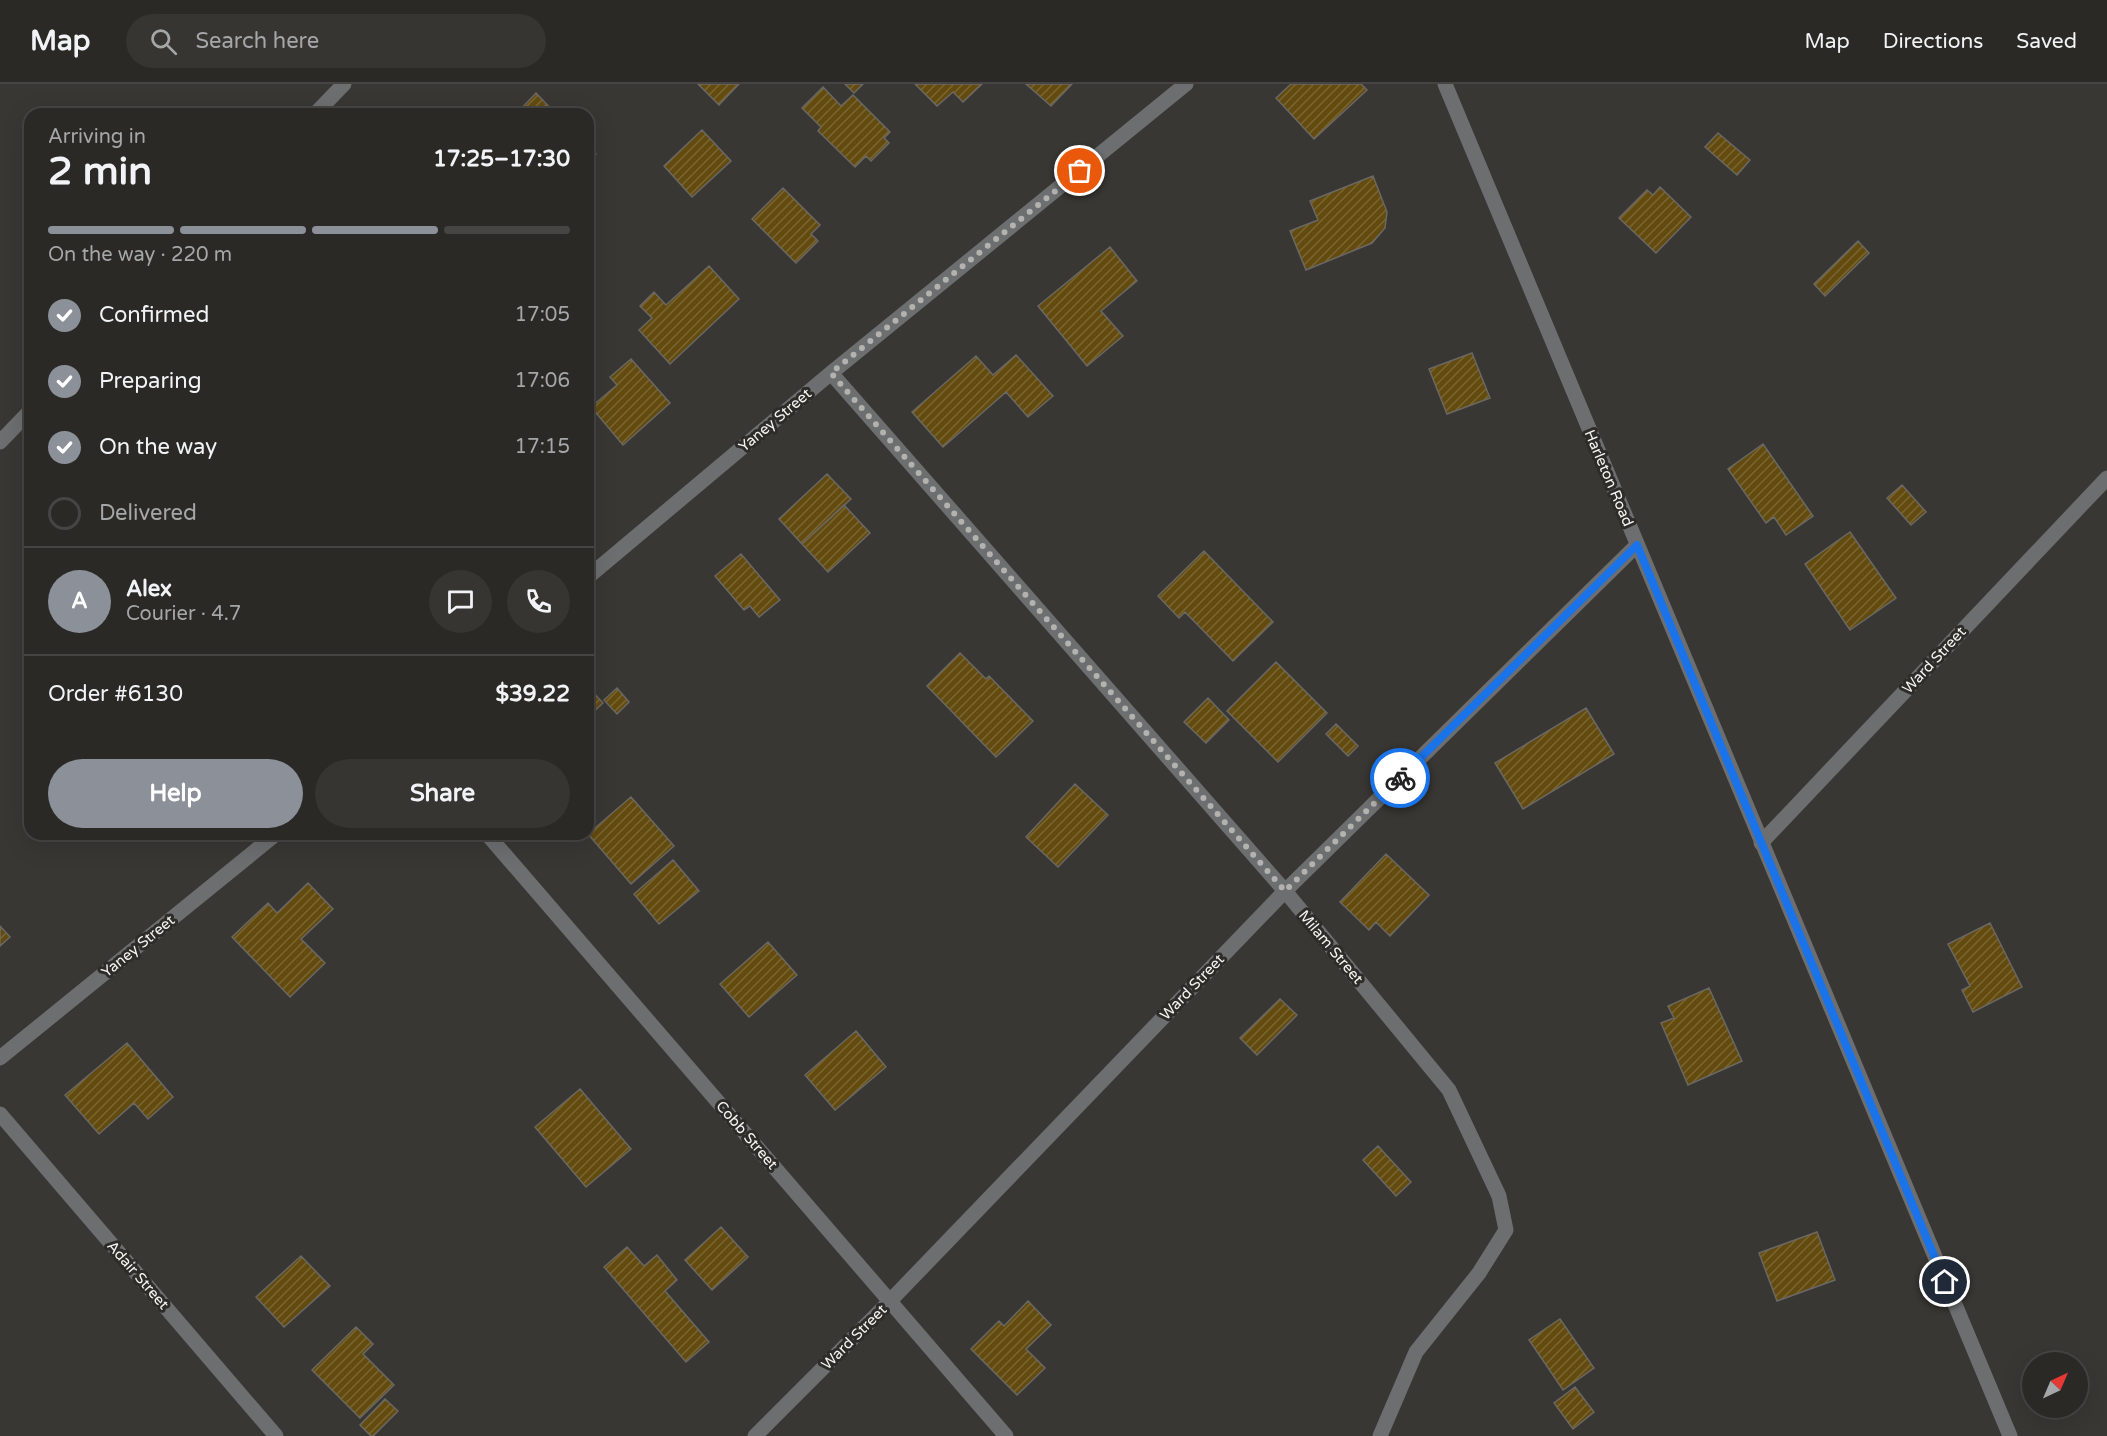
<!DOCTYPE html>
<html lang="en">
<head>
<meta charset="utf-8">
<style>
  :root { --surface:#2a2926; --page:#363532; --text:#f1f3f6; --muted:#a5a6a7; --line:#464543; --accent:#8c9099 }
  body { margin:0; font-family:"Varela Round",sans-serif; background:var(--page); color:var(--text); height:100vh; display:flex; flex-direction:column; font-size:22px; white-space:nowrap }
  * { box-sizing:border-box; margin:0 }
  p { font-size:20px; color:var(--muted) }
  .icon { flex:none; width:33px; height:33px; fill:none; stroke:currentColor; stroke-width:2; stroke-linecap:round; stroke-linejoin:round }
  .map { position:relative; flex:1; overflow:hidden }
  .panel { position:absolute; left:24px; top:24px; width:570px; height:732px; display:flex; flex-direction:column; background:var(--surface); border-radius:18px; box-shadow:0 6px 24px #0002,0 0 0 2px var(--line) }
  .panel>* { flex:none }
  .needle { width:39px; rotate:44deg }
  .controls { position:absolute; left:2022px; top:1268px; display:grid; gap:12px }
  .controls a { display:grid; place-items:center; width:66px; height:66px; border-radius:50%; background:var(--surface); box-shadow:0 6px 24px #0002,0 0 0 2px var(--line); font-size:30px }
  .pin { position:absolute; display:grid; place-items:center; width:51px; height:51px; color:#fff; margin:-26px; border:3px solid #fff; border-radius:50%; box-shadow:0 2px 6px #0007 }
  .courier { position:absolute; display:grid; place-items:center; width:60px; height:60px; margin:-30px; border:4px solid #1a73e8; border-radius:50%; background:#fff; color:#222; box-shadow:0 2px 8px #0007 }
  .overview em { font-style:normal; font-weight:800 }
  .overview div { display:flex; flex-direction:column-reverse }
  .overview { display:flex; align-items:center; justify-content:space-between; height:102px; padding:0 24px }
  h1 { font-size:39px; font-weight:800; line-height:45px }
  .bar { display:grid; grid-template-columns:repeat(4,1fr); gap:9px 6px; align-content:center; height:72px; padding:0 24px }
  .bar i { height:8px; border-radius:4px; background:var(--line) }
  .bar .on { background:var(--accent) }
  .bar p { grid-column:span 4 }
  .line { display:flex; align-items:center; gap:15px; padding:0 24px; border-top:2px solid var(--line) }
  .line div { flex:1 }
  .round { display:grid; place-items:center; flex:none; width:63px; height:63px; border-radius:32px; background:var(--page) }
  ol { padding:0 24px; list-style:none }
  li { display:flex; align-items:center; gap:18px; height:66px }
  li p { margin-inline-start:auto }
  li .icon { padding:6px; border-radius:50%; background:var(--accent); color:#fff; stroke-width:4 }
  li:last-child { color:var(--muted) }
  li i { width:33px; height:33px; border:3px solid var(--line); border-radius:50% }
  .cta { display:flex; gap:12px; margin-top:auto; padding:12px 24px }
  .cta a { flex:1; height:69px; border-radius:36px; background:var(--accent); color:#fff; font-size:24px; font-weight:800; line-height:69px; text-align:center }
  .cta a+a { background:var(--page); color:var(--text) }
  header { display:flex; align-items:center; gap:36px; box-sizing:border-box; height:84px; padding:0 30px; background:var(--surface); border-bottom:2px solid var(--line) }
  header strong { font-size:28px }
  nav { display:flex; gap:33px; margin-inline-start:auto; font-size:21px }
  .search { width:420px; height:54px; background:var(--page); display:flex; align-items:center; gap:15px; box-sizing:border-box; padding:0 21px; border-radius:33px; color:var(--muted); font-size:22px }
  .map>svg:first-child { display:block }
</style>
</head>
<body>
<header>
<strong>Map</strong>
<div class="search"><svg class="icon" aria-label="search" viewBox="0 0 24 24"><circle cx="10" cy="10" r="6"/><path d="M15 15l6 6"/></svg>Search here</div>
<nav><a>Map</a><a>Directions</a><a>Saved</a></nav>
</header>
<div class="map">
<svg width="2107" height="1352" viewBox="0 0 2107 1352">
  <defs>
    <pattern id="building-hatch" width="6" height="6" patternUnits="userSpaceOnUse" patternTransform="scale(1.5)"><rect width="6" height="6" fill="#634b10"/><path d="M-1 1l2-2M0 6l6-6M5 7l2-2" fill="none" stroke="#7a6633"/></pattern>
  </defs>
  <rect width="100%" height="100%" fill="#383733"/>
  <path fill="url(#building-hatch)" stroke="#6a6864" stroke-width="1.5" d="M 698,0 L 739,0 L 719,21 Z
    M 845,0 L 863,0 L 854,9 Z
    M 915,0 L 982,0 L 963,18 L 953,8 L 937,22 Z
    M 1026,0 L 1072,0 L 1051,22 Z
    M 1291,0 L 1361,0 L 1367,6 L 1314,55 L 1276,14 Z
    M 823,3 L 841,22 L 853,11 L 890,48 L 884,54 L 889,59 L 871,77 L 866,72 L 855,83 L 818,47 L 821,43 L 802,24 Z
    M 536,9 L 556,30 L 516,30 Z
    M 702,46 L 731,77 L 692,113 L 664,82 Z
    M 1718,49 L 1750,76 L 1737,91 L 1705,63 Z
    M 588,62 L 596,70 L 588,78 Z
    M 1373,92 L 1387,128 L 1385,144 L 1372,159 L 1306,186 L 1290,147 L 1318,136 L 1310,117 Z
    M 1660,103 L 1691,133 L 1656,169 L 1619,134 L 1647,106 L 1653,111 Z
    M 783,104 L 820,141 L 811,150 L 818,157 L 796,179 L 752,135 Z
    M 1858,157 L 1869,169 L 1825,212 L 1814,200 Z
    M 1110,163 L 1137,197 L 1101,227 L 1123,252 L 1087,282 L 1038,222 Z
    M 709,182 L 739,215 L 670,280 L 639,246 L 652,234 L 640,222 L 654,208 L 666,221 Z
    M 1472,269 L 1490,314 L 1447,330 L 1429,285 Z
    M 1016,271 L 1053,312 L 1028,333 L 1006,308 L 943,363 L 912,328 L 976,272 L 993,291 Z
    M 631,275 L 670,319 L 623,361 L 591,323 L 617,301 L 610,293 Z
    M 1763,360 L 1813,432 L 1786,451 L 1774,433 L 1766,439 L 1728,385 Z
    M 827,390 L 851,415 L 802,460 L 779,435 Z
    M 1902,401 L 1926,428 L 1911,441 L 1887,414 Z
    M 844,421 L 870,449 L 828,488 L 802,460 Z
    M 1850,448 L 1896,514 L 1850,546 L 1805,480 Z
    M 1204,467 L 1273,538 L 1233,577 L 1185,528 L 1179,534 L 1158,512 Z
    M 741,470 L 780,516 L 759,533 L 750,522 L 744,526 L 715,492 Z
    M 960,569 L 986,595 L 989,592 L 1033,637 L 996,673 L 927,602 Z
    M 1276,578 L 1327,629 L 1278,678 L 1227,627 Z
    M 588,603 L 603,619 L 588,633 Z
    M 617,604 L 629,618 L 617,630 L 604,616 Z
    M 1208,614 L 1229,636 L 1206,659 L 1184,638 Z
    M 1586,624 L 1614,670 L 1523,725 L 1495,679 Z
    M 1336,640 L 1358,662 L 1348,672 L 1326,650 Z
    M 1075,700 L 1108,731 L 1058,783 L 1026,753 Z
    M 631,713 L 674,762 L 631,800 L 588,750 Z
    M 1386,770 L 1429,811 L 1390,852 L 1376,838 L 1369,846 L 1340,818 Z
    M 673,776 L 699,807 L 659,840 L 634,810 Z
    M 308,799 L 333,825 L 301,855 L 325,879 L 290,913 L 232,853 L 268,819 L 277,829 Z
    M 1990,839 L 2022,903 L 1973,928 L 1962,906 L 1970,902 L 1948,860 Z
    M 0,842 L 10,853 L 0,862 Z
    M 768,858 L 797,891 L 749,933 L 720,900 Z
    M 1709,904 L 1742,977 L 1688,1001 L 1661,939 L 1674,934 L 1668,922 Z
    M 1280,915 L 1297,931 L 1257,971 L 1240,954 Z
    M 856,947 L 886,983 L 835,1026 L 805,991 Z
    M 127,959 L 173,1013 L 148,1035 L 134,1019 L 99,1050 L 65,1011 Z
    M 580,1005 L 631,1065 L 586,1103 L 535,1043 Z
    M 1378,1062 L 1411,1098 L 1396,1112 L 1363,1076 Z
    M 721,1143 L 748,1173 L 712,1206 L 685,1176 Z
    M 1817,1148 L 1835,1196 L 1777,1217 L 1759,1169 Z
    M 627,1163 L 644,1182 L 657,1171 L 677,1196 L 665,1207 L 709,1258 L 686,1278 L 604,1183 Z
    M 301,1172 L 330,1202 L 284,1243 L 256,1213 Z
    M 1028,1217 L 1051,1241 L 1026,1265 L 1045,1284 L 1017,1311 L 971,1265 L 999,1237 L 1004,1242 Z
    M 1560,1235 L 1594,1284 L 1563,1306 L 1529,1256 Z
    M 356,1243 L 373,1260 L 363,1270 L 394,1301 L 360,1334 L 312,1286 Z
    M 1575,1303 L 1594,1328 L 1573,1345 L 1554,1319 Z
    M 385,1315 L 398,1327 L 373,1352 L 371,1352 L 360,1341 Z"/>
  <g fill="none" stroke-linecap="round" stroke-linejoin="round">
    <path stroke="#6c6e70" stroke-width="15" d="M 1445,0 L 2010,1352
      M 315,30 L 344,0
      M 831,289 L 1285,807 L 1449,1006 L 1499,1112 L 1506,1146 L 1479,1189 L 1416,1268 L 1380,1352
      M 0,358 L 30,327
      M 588,493 L 831,289 L 1186,0
      M 487,750 L 1006,1352
      M 1761,759 L 2107,394
      M 0,974 L 276,750
      M 0,1030 L 276,1352
      M 755,1352 L 890,1217 L 1285,807 L 1637,461"/>
  </g>
  <g fill="none" stroke-linecap="round" stroke-linejoin="round">
    <path stroke="#b3b2ae" stroke-width="6" stroke-dasharray="0 10.8" d="M 1080,87 L 831,289 L 1285,807 L 1400,694"/>
    <path stroke="#1a73e8" stroke-width="8" d="M 1400,694 L 1637,461 L 1945,1198"/>
  </g>
  <g text-anchor="middle" dominant-baseline="central" stroke-width="6" stroke-linejoin="round" paint-order="stroke">
    <g font-size="15" fill="#f5f4f1" stroke="#2e2c29">
      <text transform="translate(775 336) rotate(-40)">Yaney Street</text>
      <text transform="translate(1609 394) rotate(67)">Harleton Road</text>
      <text transform="translate(1934 576) rotate(-47)">Ward Street</text>
      <text transform="translate(138 862) rotate(-39)">Yaney Street</text>
      <text transform="translate(1331 863) rotate(50)">Milam Street</text>
      <text transform="translate(1192 903) rotate(-46)">Ward Street</text>
      <text transform="translate(747 1051) rotate(49)">Cobb Street</text>
      <text transform="translate(138 1191) rotate(49)">Adair Street</text>
      <text transform="translate(854 1253) rotate(-45)">Ward Street</text>
    </g>
  </g>
</svg>
<div class="controls">
<a><svg class="needle" viewBox="-14 -14 28 28"><path d="M0-13l5 13h-10z" fill="#e53935"/><path d="M0 13l5-13h-10z" fill="#a5a6a7"/></svg></a>
</div>
<div class="pin" style="left:1080px;top:87px;background:#ea580c"><svg class="icon" aria-label="bag" viewBox="0 0 24 24"><path d="M5 8h14l-1 12H6zM9 8a3 3 0 0 1 6 0"/></svg></div>
<div class="pin" style="left:1945px;top:1198px;background:#1f2937"><svg class="icon" aria-label="home" viewBox="0 0 24 24"><path d="M3 11l9-7 9 7M6 9v11h12V9"/></svg></div>
<div class="courier" style="left:1400px;top:694px"><svg class="icon" aria-label="bike" viewBox="0 0 24 24"><circle cx="6" cy="16" r="4"/><circle cx="18" cy="16" r="4"/><path d="M6 16l4-8h5l3 8M10 8l3 8H6M13 5h3"/></svg></div>
<section class="panel">
<div class="overview"><div><h1>2 min</h1><p>Arriving in</p></div><em>17:25–17:30</em></div>
<div class="bar"><i class="on"></i><i class="on"></i><i class="on"></i><i></i><p>On the way · 220 m</p></div>
<ol>
<li><svg class="icon" aria-label="check" viewBox="0 0 24 24"><path d="M5 12l5 5 9-10"/></svg>Confirmed<p>17:05</p></li>
<li><svg class="icon" aria-label="check" viewBox="0 0 24 24"><path d="M5 12l5 5 9-10"/></svg>Preparing<p>17:06</p></li>
<li><svg class="icon" aria-label="check" viewBox="0 0 24 24"><path d="M5 12l5 5 9-10"/></svg>On the way<p>17:15</p></li>
<li><i></i>Delivered</li>
</ol>
<div class="line" style="height:108px"><b class="round" style="background:var(--accent);color:#fff">A</b><div><b>Alex</b><p>Courier · 4.7</p></div><a class="round"><svg class="icon" aria-label="chat" viewBox="0 0 24 24"><path d="M4 5h16v11H9l-5 4z"/></svg></a><a class="round"><svg class="icon" aria-label="phone" viewBox="0 0 24 24"><path d="M5 4h4l2 5-3 2q2 4 5 5l2-3 5 2v4C11 20 4 13 5 4z"/></svg></a></div>
<div class="line" style="height:78px"><div>Order #6130</div><b>$39.22</b></div>
<div class="cta"><a>Help</a><a>Share</a></div>
</section>
</div>
</body>
</html>
